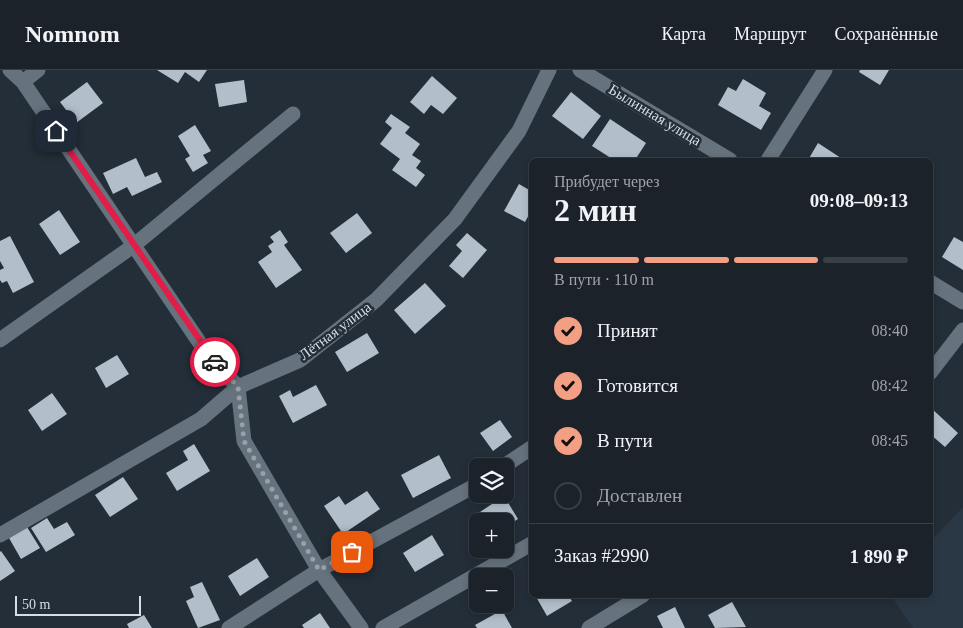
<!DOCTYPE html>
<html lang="ru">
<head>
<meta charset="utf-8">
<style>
  :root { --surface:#1b222a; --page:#242a32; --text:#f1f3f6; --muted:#a0a4a8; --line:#393f47; --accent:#f39f84 }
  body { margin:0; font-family:"Times New Roman",serif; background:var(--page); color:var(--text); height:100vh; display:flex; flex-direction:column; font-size:19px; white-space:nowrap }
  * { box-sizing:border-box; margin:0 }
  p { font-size:16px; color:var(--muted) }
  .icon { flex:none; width:28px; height:28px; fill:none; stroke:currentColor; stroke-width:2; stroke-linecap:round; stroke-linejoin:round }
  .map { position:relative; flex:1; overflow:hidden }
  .sheet { position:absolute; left:529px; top:88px; width:404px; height:440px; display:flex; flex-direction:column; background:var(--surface); border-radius:8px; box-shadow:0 2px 8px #0003,0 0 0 1px var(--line) }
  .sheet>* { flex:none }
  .fabs { position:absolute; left:469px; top:388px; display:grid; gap:10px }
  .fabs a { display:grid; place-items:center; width:45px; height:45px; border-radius:8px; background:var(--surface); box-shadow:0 2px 8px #0003,0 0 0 1px var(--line); font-size:25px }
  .scale { position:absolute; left:15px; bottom:12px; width:126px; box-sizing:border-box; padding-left:5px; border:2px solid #d7dde4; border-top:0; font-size:14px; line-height:18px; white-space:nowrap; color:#d7dde4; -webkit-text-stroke:4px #242e38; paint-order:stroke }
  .pin { position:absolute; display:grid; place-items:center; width:42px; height:42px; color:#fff; margin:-21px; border-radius:10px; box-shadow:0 2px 8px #0006 }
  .courier { position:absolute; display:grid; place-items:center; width:50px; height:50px; margin:-25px; border:4px solid #e11d48; border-radius:50%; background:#fff; color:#222; box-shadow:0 1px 6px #0007 }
  .summary em { font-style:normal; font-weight:700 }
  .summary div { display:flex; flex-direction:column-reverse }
  .summary { display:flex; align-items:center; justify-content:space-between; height:85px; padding:0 25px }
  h1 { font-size:32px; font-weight:700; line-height:38px }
  .bar { display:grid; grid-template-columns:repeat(4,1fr); gap:8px 5px; align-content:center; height:60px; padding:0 25px }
  .bar i { height:6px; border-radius:4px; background:var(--line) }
  .bar .active { background:var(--accent) }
  .bar p { grid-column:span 4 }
  .line { display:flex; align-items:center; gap:12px; padding:0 25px; border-top:1px solid var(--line) }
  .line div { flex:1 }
  ol { padding:0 25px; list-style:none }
  li { display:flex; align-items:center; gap:15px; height:55px }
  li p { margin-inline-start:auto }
  li .icon { padding:5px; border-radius:50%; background:var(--accent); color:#111; stroke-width:4 }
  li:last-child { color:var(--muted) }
  li i { width:28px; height:28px; border:2px solid var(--line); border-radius:50% }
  header { display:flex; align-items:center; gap:30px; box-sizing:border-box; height:70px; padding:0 25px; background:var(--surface); border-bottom:1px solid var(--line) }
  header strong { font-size:24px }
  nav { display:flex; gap:28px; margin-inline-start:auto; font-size:18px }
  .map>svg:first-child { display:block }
</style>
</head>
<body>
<header>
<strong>Nomnom</strong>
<nav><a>Карта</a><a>Маршрут</a><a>Сохранённые</a></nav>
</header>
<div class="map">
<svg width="963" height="558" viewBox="0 0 963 558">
  <rect width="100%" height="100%" fill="#242e38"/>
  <path fill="#2a3846" d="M 963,437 L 963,558 L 913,558 L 891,525 L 930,525 L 930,472 Z"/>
  <path fill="#b2bfcb" d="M 157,0 L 207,0 L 199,12 L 185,2 L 178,13 Z
    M 860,0 L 889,0 L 880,15 L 859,2 Z
    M 432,6 L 457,28 L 443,44 L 431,35 L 424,44 L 410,32 Z
    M 743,9 L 766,23 L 759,36 L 771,43 L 761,60 L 718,35 L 728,17 L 736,21 Z
    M 244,10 L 247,32 L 219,37 L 215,14 Z
    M 87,12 L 103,33 L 76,53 L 60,32 Z
    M 571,22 L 601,46 L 583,69 L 552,46 Z
    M 391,44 L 410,57 L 405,63 L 420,74 L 412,85 L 421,91 L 416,98 L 425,105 L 416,117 L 392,100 L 400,89 L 380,74 L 392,58 L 385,52 Z
    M 610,49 L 646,73 L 635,90 L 614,90 L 592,76 Z
    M 195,55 L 211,81 L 203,85 L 208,93 L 193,102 L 185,89 L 190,86 L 178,66 Z
    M 818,73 L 844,90 L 808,90 Z
    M 136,88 L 145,107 L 157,102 L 162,112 L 132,126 L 127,117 L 113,124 L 103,103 Z
    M 519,114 L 531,121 L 531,141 L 525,152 L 504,141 Z
    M 59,140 L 80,172 L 60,185 L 39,154 Z
    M 357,143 L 372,163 L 346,183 L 330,163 Z
    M 280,160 L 288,172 L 284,175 L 302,200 L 276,218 L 258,192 L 272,182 L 268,176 L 274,172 L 270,167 Z
    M 467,163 L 487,180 L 463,208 L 449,196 L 462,181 L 456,175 Z
    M 10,166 L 34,212 L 13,223 L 7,211 L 2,213 L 0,210 L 0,200 L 4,198 L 0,191 L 0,171 Z
    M 954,167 L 963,172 L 963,200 L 942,187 Z
    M 425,213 L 446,236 L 415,264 L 394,240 Z
    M 367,263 L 379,283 L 347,302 L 335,282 Z
    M 117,285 L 129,304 L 106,318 L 95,298 Z
    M 316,315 L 327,335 L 293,353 L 279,326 L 290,320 L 293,327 Z
    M 52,323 L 67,344 L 42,361 L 28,340 Z
    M 930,337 L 958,363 L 945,377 L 930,364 Z
    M 500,350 L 512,367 L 493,381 L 480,363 Z
    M 194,374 L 210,401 L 177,421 L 166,403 L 188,390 L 183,381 Z
    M 439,385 L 451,408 L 413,428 L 401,405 Z
    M 123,407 L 138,429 L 110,447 L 95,425 Z
    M 367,421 L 380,439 L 343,464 L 324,436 L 339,426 L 345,435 Z
    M 504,426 L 518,449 L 505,457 L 505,451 L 481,451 L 477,444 Z
    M 47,448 L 54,459 L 67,452 L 75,465 L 46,482 L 31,458 Z
    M 27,457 L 40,478 L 21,489 L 9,468 Z
    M 432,465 L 444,485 L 415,502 L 403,483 Z
    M 1,481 L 15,501 L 0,511 L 0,482 Z
    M 257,488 L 269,507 L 240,526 L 228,506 Z
    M 202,512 L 220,550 L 198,558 L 186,531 L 194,527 L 190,517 Z
    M 535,525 L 568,525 L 572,531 L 547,546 Z
    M 732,532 L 746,557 L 715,558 L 708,545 Z
    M 675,537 L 685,558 L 663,558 L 657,546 Z
    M 502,540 L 512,558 L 477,558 L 475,555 Z
    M 320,543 L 330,558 L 304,558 L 302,555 Z
    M 144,545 L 152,558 L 129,558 L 127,554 Z"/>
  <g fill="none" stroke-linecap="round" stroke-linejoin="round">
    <path stroke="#66727d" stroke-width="15" d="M 10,0 L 23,12 L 208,285 L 238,317 L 244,371 L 319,500 L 361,558
      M 580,0 L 730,90
      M 23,12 L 38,0
      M 768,90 L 825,0
      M 930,212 L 963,232
      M 0,270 L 133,176 L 293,44
      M 930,303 L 963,260
      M 504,396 L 531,378
      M 0,465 L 201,349 L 238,317 L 300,290 L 376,230 L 455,149 L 519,61 L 549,0
      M 229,558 L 319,500 L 478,414
      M 383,558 L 531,474
      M 589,558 L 643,525"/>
  </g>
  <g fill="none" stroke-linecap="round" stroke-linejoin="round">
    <path stroke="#98a0a8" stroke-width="5" stroke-dasharray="0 9" d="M 215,292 L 238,317 L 244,371 L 319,500 L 352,482"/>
    <path stroke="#e11d48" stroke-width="6" d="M 56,61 L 215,292"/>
  </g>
  <g text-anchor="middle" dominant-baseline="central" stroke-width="5" stroke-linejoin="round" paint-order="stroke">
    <g font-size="15" fill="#d7dde4" stroke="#242e38">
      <text transform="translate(655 45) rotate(31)">Былинная улица</text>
      <text transform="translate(335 261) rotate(-37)">Лётная улица</text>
    </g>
  </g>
</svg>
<div class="fabs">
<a><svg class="icon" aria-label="layers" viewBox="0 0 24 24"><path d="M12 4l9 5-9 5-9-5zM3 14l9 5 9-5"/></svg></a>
<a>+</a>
<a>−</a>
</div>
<div class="scale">50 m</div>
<div class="pin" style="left:352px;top:482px;background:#ea580c"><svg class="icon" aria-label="bag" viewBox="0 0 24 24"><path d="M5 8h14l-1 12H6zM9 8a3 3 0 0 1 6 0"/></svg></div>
<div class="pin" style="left:56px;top:61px;background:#1f2937"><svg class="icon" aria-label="home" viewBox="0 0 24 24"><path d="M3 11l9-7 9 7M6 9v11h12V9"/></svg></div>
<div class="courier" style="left:215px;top:292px"><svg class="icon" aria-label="car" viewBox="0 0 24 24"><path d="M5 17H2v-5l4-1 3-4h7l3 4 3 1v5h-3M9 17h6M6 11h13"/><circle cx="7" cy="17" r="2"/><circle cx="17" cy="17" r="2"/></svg></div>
<section class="sheet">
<div class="summary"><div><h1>2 мин</h1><p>Прибудет через</p></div><em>09:08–09:13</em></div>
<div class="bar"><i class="active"></i><i class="active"></i><i class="active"></i><i></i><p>В пути · 110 m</p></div>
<ol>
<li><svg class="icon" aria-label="check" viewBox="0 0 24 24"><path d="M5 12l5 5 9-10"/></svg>Принят<p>08:40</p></li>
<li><svg class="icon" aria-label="check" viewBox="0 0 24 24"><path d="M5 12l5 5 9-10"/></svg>Готовится<p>08:42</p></li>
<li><svg class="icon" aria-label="check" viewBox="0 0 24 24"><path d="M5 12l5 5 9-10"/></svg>В пути<p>08:45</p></li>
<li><i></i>Доставлен</li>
</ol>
<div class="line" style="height:65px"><div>Заказ #2990</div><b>1 890 ₽</b></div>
</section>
</div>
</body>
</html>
